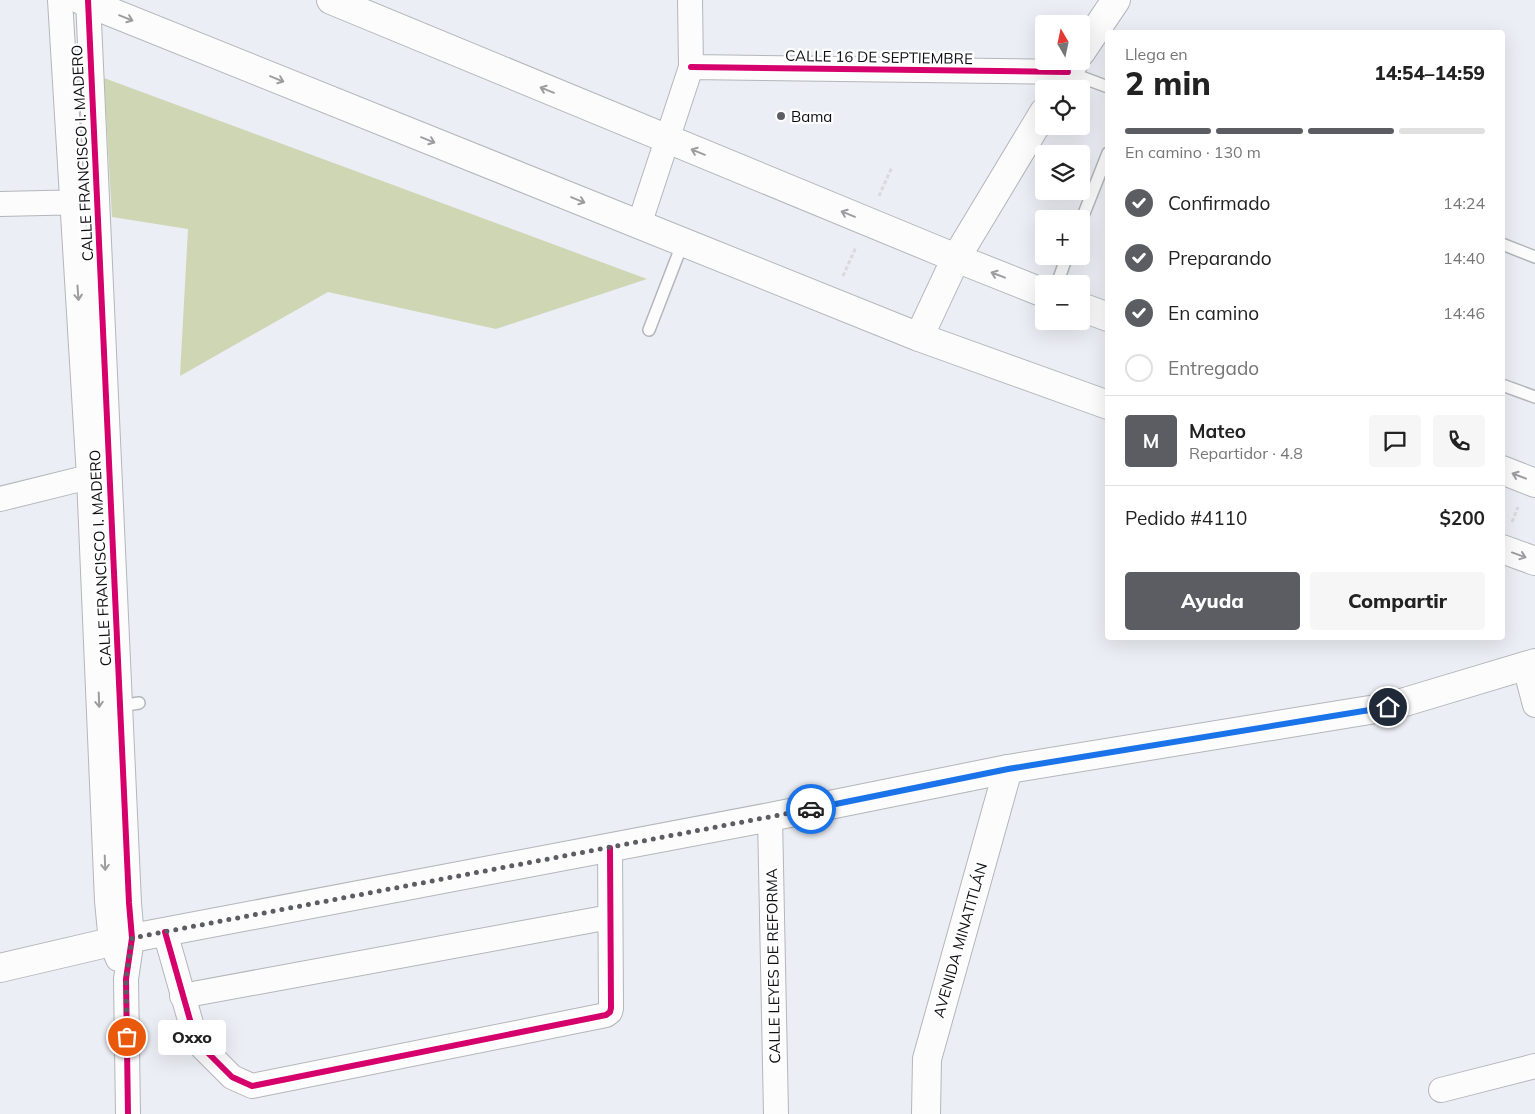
<!DOCTYPE html>
<html lang="es">
<head>
<meta charset="utf-8">
<style>
  :root { --surface:#fff; --page:#f6f6f6; --text:#222; --muted:#767676; --line:#e0e0e0; --accent:#5b5d62 }
  body { margin:0; font-family:Mulish,sans-serif; background:var(--page); color:var(--text); height:100vh; display:flex; flex-direction:column; font-size:19px; white-space:nowrap }
  * { box-sizing:border-box; margin:0 }
  p { font-size:16px; color:var(--muted) }
  .icon { flex:none; width:28px; height:28px; fill:none; stroke:currentColor; stroke-width:2; stroke-linecap:round; stroke-linejoin:round }
  .map { position:relative; flex:1; overflow:hidden }
  .panel { position:absolute; left:1105px; top:30px; width:400px; height:610px; display:flex; flex-direction:column; background:var(--surface); border-radius:5px; box-shadow:0 5px 20px #0002 }
  .panel>* { flex:none }
  .needle { width:32px; rotate:351deg }
  .tools { position:absolute; left:1035px; top:15px; display:grid; gap:10px }
  .tools a { display:grid; place-items:center; width:55px; height:55px; border-radius:5px; background:var(--surface); box-shadow:0 5px 20px #0002; font-size:25px }
  .pin { position:absolute; display:grid; place-items:center; width:42px; height:42px; color:#fff; margin:-21px; border:2px solid #fff; border-radius:50%; box-shadow:0 1px 5px #0007 }
  .courier { position:absolute; display:grid; place-items:center; width:50px; height:50px; margin:-25px; border:4px solid #1a73e8; border-radius:50%; background:#fff; color:#222; box-shadow:0 1px 6px #0007 }
  .bubble { position:absolute; height:35px; border-radius:5px; background:var(--surface); box-shadow:0 5px 20px #0002; font-size:16px; font-weight:800; line-height:35px; text-align:center }
  .headline em { font-style:normal; font-weight:800 }
  .headline div { display:flex; flex-direction:column-reverse }
  .headline { display:flex; align-items:center; justify-content:space-between; height:85px; padding:0 20px }
  h1 { font-size:32px; font-weight:800; line-height:38px }
  .bar { display:grid; grid-template-columns:repeat(4,1fr); gap:8px 5px; align-content:center; height:60px; padding:0 20px }
  .bar i { height:6px; border-radius:4px; background:var(--line) }
  .bar .selected { background:var(--accent) }
  .bar p { grid-column:span 4 }
  .line { display:flex; align-items:center; gap:12px; padding:0 20px; border-top:1px solid var(--line) }
  .line div { flex:1 }
  .round { display:grid; place-items:center; flex:none; width:52px; height:52px; border-radius:5px; background:var(--page) }
  ol { padding:0 20px; list-style:none }
  li { display:flex; align-items:center; gap:15px; height:55px }
  li p { margin-inline-start:auto }
  li .icon { padding:5px; border-radius:50%; background:var(--accent); color:#fff; stroke-width:4 }
  li:last-child { color:var(--muted) }
  li i { width:28px; height:28px; border:2px solid var(--line); border-radius:50% }
  .action { display:flex; gap:10px; margin-top:auto; padding:10px 20px }
  .action a { flex:1; height:58px; border-radius:5px; background:var(--accent); color:#fff; font-size:20px; font-weight:800; line-height:58px; text-align:center }
  .action a+a { background:var(--page); color:var(--text) }
  .map>svg:first-child { display:block }
</style>
</head>
<body>
<div class="map">
<svg width="1535" height="1114" viewBox="0 0 1535 1114">
  <rect width="100%" height="100%" fill="#ebeef4"/>
  <path fill="#ced6b4" d="M 104,78 L 647,279 L 496,329 L 328,292 L 180,376 L 188,229 L 112,217 Z"/>
  <g fill="none" stroke-linecap="round" stroke-linejoin="round">
    <defs>
      <path id="service" d="M 1068,72 L 1108,87
        M 1081,221 L 1108,153
        M 1502,244 L 1535,257
        M 1057,284 L 1067,256
        M 649,330 L 683,242
        M 1502,385 L 1535,397
        M 120,706 L 139,703"/>
      <path id="minor" d="M 60,0 L 89,477 L 107,901 L 111,942 L 118,959
        M 88,0 L 129,903 L 132,938 L 126,979 L 128,1114
        M 691,67 L 1068,72
        M 0,204 L 87,202
        M 639,225 L 691,67 L 690,0
        M 0,499 L 105,473
        M 1525,667 L 1535,705
        M 770,817 L 776,1114
        M 165,932 L 196,1041 L 232,1077 L 252,1086 L 606,1015 L 610,1012 L 611,1008 L 610,848
        M 182,996 L 610,917
        M 1441,1090 L 1535,1066"/>
      <path id="tertiary" d="M 926,1114 L 927,1059 L 1008,769"/>
      <path id="secondary" d="M 1081,52 L 1116,0
        M 1058,89 L 1075,61
        M 919,337 L 956,258 L 1044,112
        M 0,968 L 111,942 L 770,817 L 1008,769 L 1388,707 L 1535,663"/>
      <path id="primary" d="M 81,0 L 919,337 L 1108,405
        M 331,0 L 956,258 L 1044,293
        M 1081,307 L 1108,317
        M 1502,470 L 1535,483
        M 1502,549 L 1535,561"/>
    </defs>
    <use href="#service" stroke="#b3b6ba" stroke-width="14"/>
    <use href="#minor" stroke="#b3b6ba" stroke-width="26"/>
    <use href="#tertiary" stroke="#b3b6ba" stroke-width="30"/>
    <use href="#secondary" stroke="#b3b6ba" stroke-width="30"/>
    <use href="#primary" stroke="#b3b6ba" stroke-width="30"/>
    <path stroke="#d8dadb" stroke-width="3" stroke-dasharray="4 2.5" stroke-linecap="butt" d="M 879,196 L 892,167
      M 843,276 L 856,247
      M 1512,522 L 1518,507"/>
    <use href="#service" stroke="#fcfcfd" stroke-width="11"/>
    <use href="#minor" stroke="#fcfcfd" stroke-width="24"/>
    <use href="#tertiary" stroke="#fcfcfd" stroke-width="28"/>
    <use href="#secondary" stroke="#fcfcfd" stroke-width="28"/>
    <use href="#primary" stroke="#fcfcfd" stroke-width="28"/>
    <defs>
      <path id="cycleway" d="M 88,0 L 129,903 L 132,938 L 126,979 L 128,1114
        M 691,67 L 1068,72
        M 165,932 L 196,1041 L 232,1077 L 252,1086 L 606,1015 L 610,1012 L 611,1008 L 610,848"/>
    </defs>
    <use href="#cycleway" stroke="#fff" stroke-width="9"/>
    <use href="#cycleway" stroke="#d6006c" stroke-width="6"/>
  </g>
  <defs><path id="oneway-shaft" d="M-6 0H5M1.5-3L5.5 0L1.5 3" fill="none" stroke-width="1.6" stroke-linecap="round" stroke-linejoin="round" transform="scale(1.25)"/></defs>
  <g stroke="#9d9d9f">
    <use href="#oneway-shaft" transform="translate(126 18) rotate(22)"/>
    <use href="#oneway-shaft" transform="translate(277 79) rotate(22)"/>
    <use href="#oneway-shaft" transform="translate(547 90) rotate(-158)"/>
    <use href="#oneway-shaft" transform="translate(428 140) rotate(22)"/>
    <use href="#oneway-shaft" transform="translate(698 152) rotate(-158)"/>
    <use href="#oneway-shaft" transform="translate(578 200) rotate(22)"/>
    <use href="#oneway-shaft" transform="translate(848 214) rotate(-158)"/>
    <use href="#oneway-shaft" transform="translate(998 275) rotate(-159)"/>
    <use href="#oneway-shaft" transform="translate(78 293) rotate(86)"/>
    <use href="#oneway-shaft" transform="translate(1519 476) rotate(-159)"/>
    <use href="#oneway-shaft" transform="translate(1519 555) rotate(20)"/>
    <use href="#oneway-shaft" transform="translate(99 700) rotate(88)"/>
    <use href="#oneway-shaft" transform="translate(105 863) rotate(88)"/>
  </g>
  <g fill="none" stroke-linecap="round" stroke-linejoin="round">
    <path stroke="#5b5d62" stroke-width="5" stroke-dasharray="0 9" d="M 127,1037 L 126,979 L 132,938 L 811,809"/>
    <path stroke="#1a73e8" stroke-width="6" d="M 811,809 L 1008,769 L 1388,707"/>
  </g>
  <circle fill="#5b5d62" stroke="#fff" stroke-width="2" cx="781" cy="116" r="5"/>
  <g text-anchor="middle" dominant-baseline="central" stroke-width="4.5" stroke-linejoin="round" paint-order="stroke">
    <g font-size="15" fill="#0e0f13" stroke="#fff">
      <text transform="translate(879 57) rotate(1)">CALLE 16 DE SEPTIEMBRE</text>
      <text transform="translate(82 153) rotate(-93)">CALLE FRANCISCO I. MADERO</text>
      <text transform="translate(100 558) rotate(-93)">CALLE FRANCISCO I. MADERO</text>
      <text transform="translate(960 940) rotate(-74)">AVENIDA MINATITLÁN</text>
      <text transform="translate(773 966) rotate(-91)">CALLE LEYES DE REFORMA</text>
    </g>
    <g font-size="15" fill="#0e0f13" stroke="#fff" text-anchor="start">
      <text x="791" y="116">Bama</text>
    </g>
  </g>
</svg>
<div class="tools">
<a><svg class="needle" viewBox="-14 -14 28 28"><path d="M0-13l5 13h-10z" fill="#e53935"/><path d="M0 13l5-13h-10z" fill="#767676"/></svg></a>
<a><svg class="icon" aria-label="locate" viewBox="0 0 24 24"><circle cx="12" cy="12" r="6"/><path d="M12 2v4M12 18v4M2 12h4M18 12h4"/></svg></a>
<a><svg class="icon" aria-label="layers" viewBox="0 0 24 24"><path d="M12 4l9 5-9 5-9-5zM3 14l9 5 9-5"/></svg></a>
<a>+</a>
<a>−</a>
</div>
<div class="pin" style="left:127px;top:1037px;background:#ea580c"><svg class="icon" aria-label="bag" viewBox="0 0 24 24"><path d="M5 8h14l-1 12H6zM9 8a3 3 0 0 1 6 0"/></svg></div>
<div class="pin" style="left:1388px;top:707px;background:#1f2937"><svg class="icon" aria-label="home" viewBox="0 0 24 24"><path d="M3 11l9-7 9 7M6 9v11h12V9"/></svg></div>
<div class="courier" style="left:811px;top:809px"><svg class="icon" aria-label="car" viewBox="0 0 24 24"><path d="M5 17H2v-5l4-1 3-4h7l3 4 3 1v5h-3M9 17h6M6 11h13"/><circle cx="7" cy="17" r="2"/><circle cx="17" cy="17" r="2"/></svg></div>
<div class="bubble" style="left:158px;top:1020px;width:68px">Oxxo</div>
<section class="panel">
<div class="headline"><div><h1>2 min</h1><p>Llega en</p></div><em>14:54–14:59</em></div>
<div class="bar"><i class="selected"></i><i class="selected"></i><i class="selected"></i><i></i><p>En camino · 130 m</p></div>
<ol>
<li><svg class="icon" aria-label="check" viewBox="0 0 24 24"><path d="M5 12l5 5 9-10"/></svg>Confirmado<p>14:24</p></li>
<li><svg class="icon" aria-label="check" viewBox="0 0 24 24"><path d="M5 12l5 5 9-10"/></svg>Preparando<p>14:40</p></li>
<li><svg class="icon" aria-label="check" viewBox="0 0 24 24"><path d="M5 12l5 5 9-10"/></svg>En camino<p>14:46</p></li>
<li><i></i>Entregado</li>
</ol>
<div class="line" style="height:90px"><b class="round" style="background:var(--accent);color:#fff">M</b><div><b>Mateo</b><p>Repartidor · 4.8</p></div><a class="round"><svg class="icon" aria-label="chat" viewBox="0 0 24 24"><path d="M4 5h16v11H9l-5 4z"/></svg></a><a class="round"><svg class="icon" aria-label="phone" viewBox="0 0 24 24"><path d="M5 4h4l2 5-3 2q2 4 5 5l2-3 5 2v4C11 20 4 13 5 4z"/></svg></a></div>
<div class="line" style="height:65px"><div>Pedido #4110</div><b>$200</b></div>
<div class="action"><a>Ayuda</a><a>Compartir</a></div>
</section>
</div>
</body>
</html>
